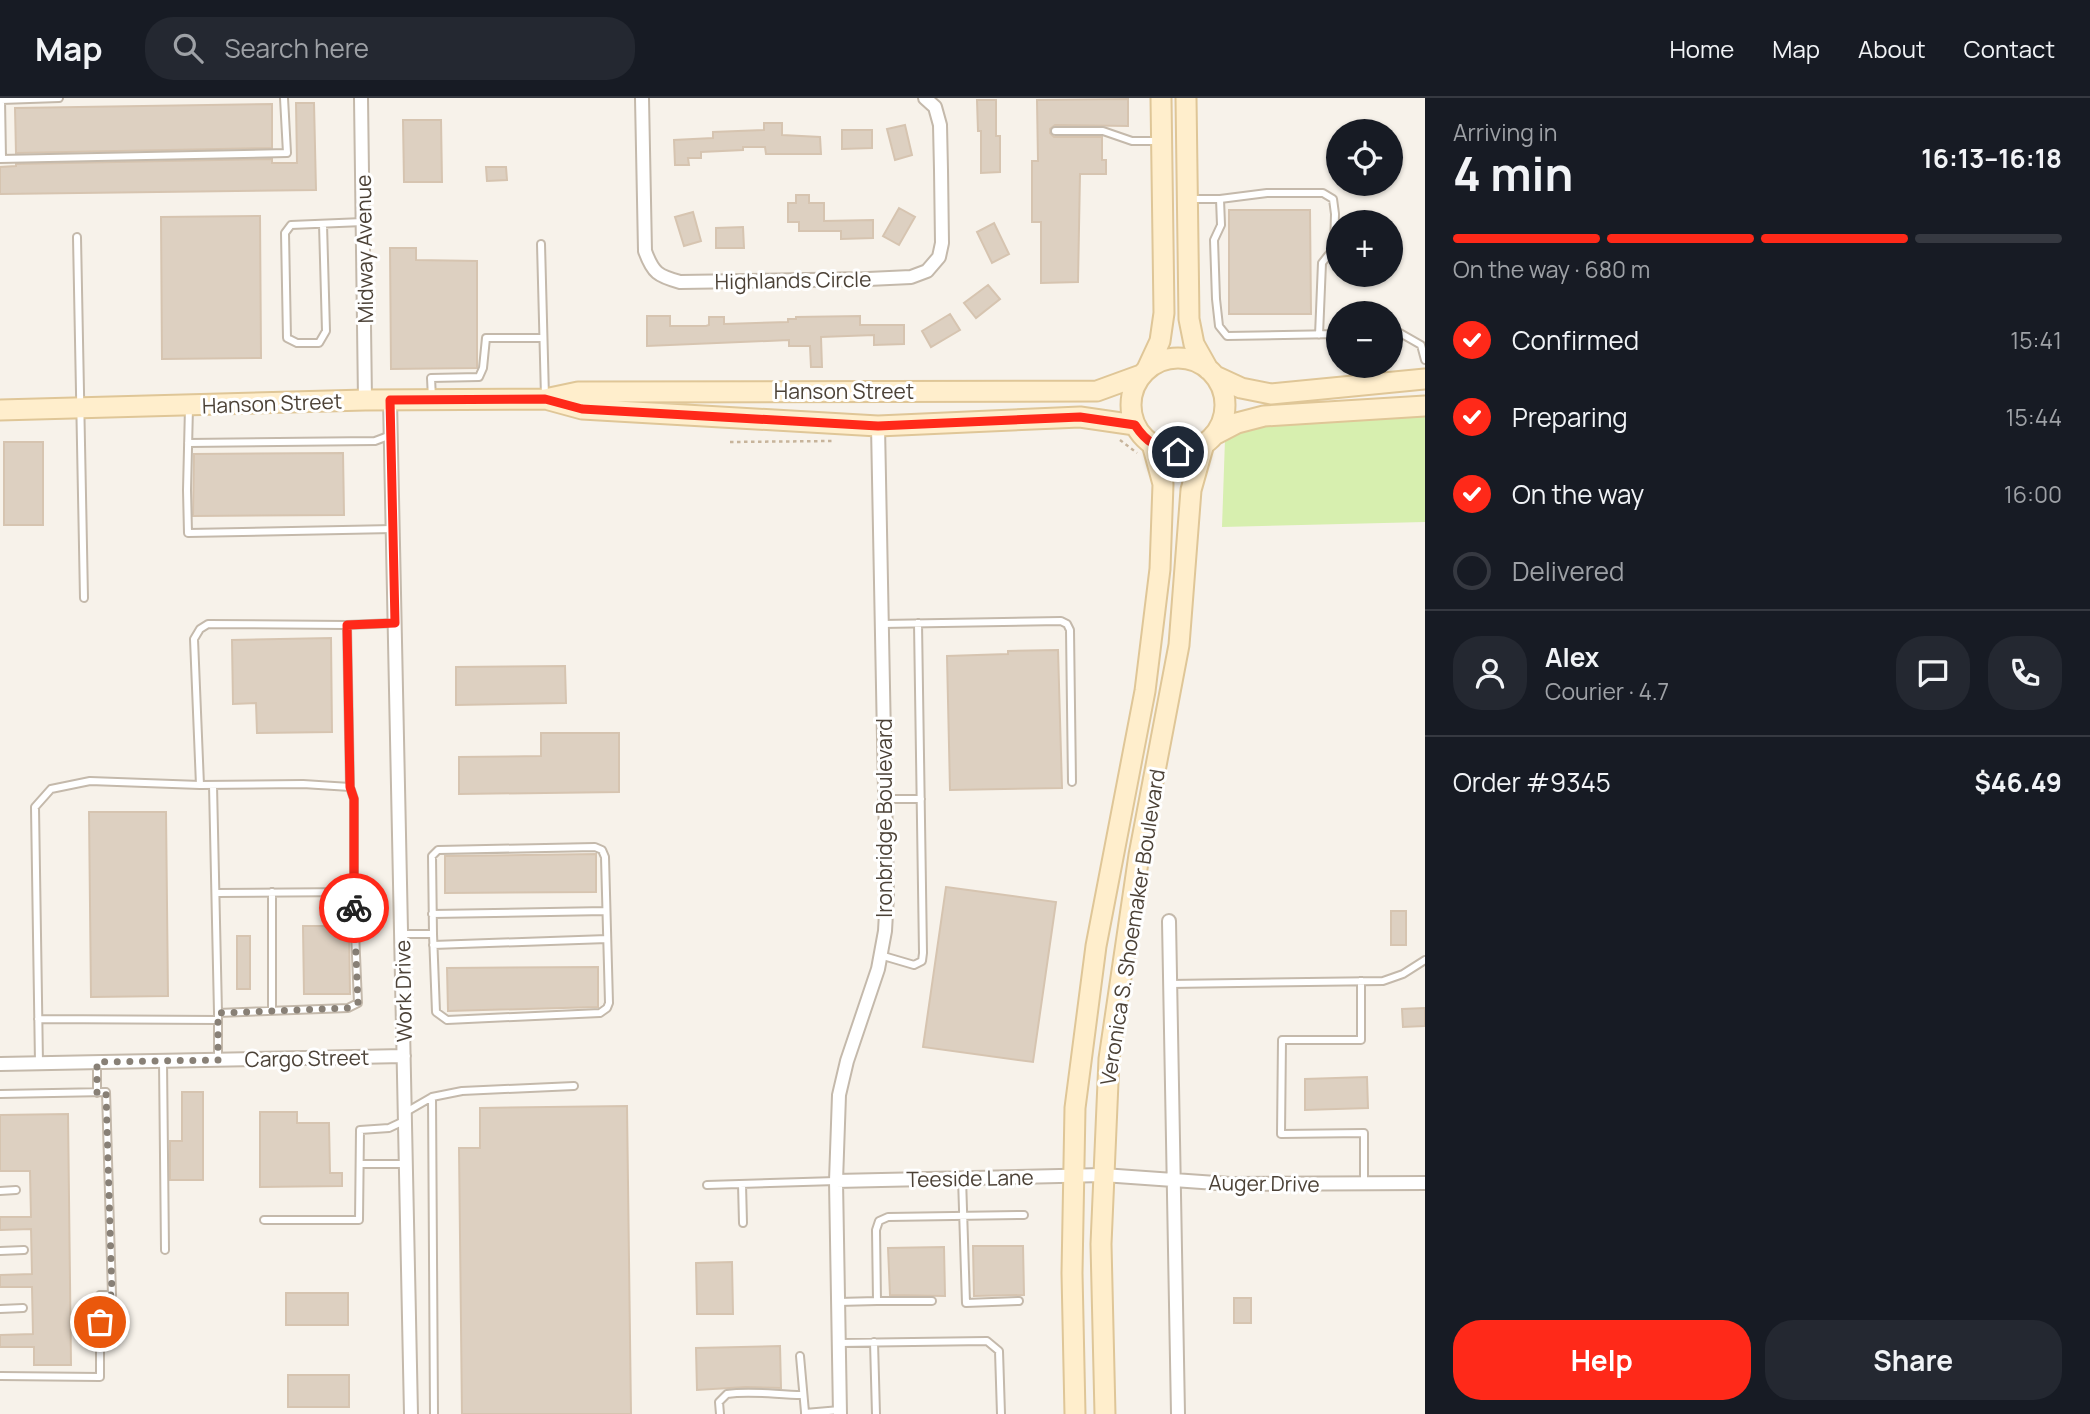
<!DOCTYPE html>
<html lang="en">
<head>
<meta charset="utf-8">
<style>
  :root { --surface:#171b24; --page:#242831; --text:#f1f3f6; --muted:#9ea1a6; --line:#363941; --accent:#ff2919 }
  body { margin:0; font-family:Manrope,sans-serif; background:var(--page); color:var(--text); height:100vh; display:flex; flex-direction:column; font-size:26px; white-space:nowrap }
  * { box-sizing:border-box; margin:0 }
  p { font-size:23px; color:var(--muted) }
  .icon { flex:none; width:38px; height:38px; fill:none; stroke:currentColor; stroke-width:2; stroke-linecap:round; stroke-linejoin:round }
  .map { position:relative; flex:1; overflow:hidden }
  .sheet { display:flex; flex-direction:column; background:var(--surface); width:665px }
  .sheet>* { flex:none }
  .buttons { position:absolute; left:1326px; top:21px; display:grid; gap:14px }
  .buttons a { display:grid; place-items:center; width:77px; height:77px; border-radius:50%; background:var(--surface); box-shadow:0 2px 5px #0004; font-size:35px }
  .pin { position:absolute; display:grid; place-items:center; width:60px; height:60px; color:#fff; margin:-30px; border:4px solid #fff; border-radius:50%; box-shadow:0 2px 7px #0007 }
  .courier { position:absolute; display:grid; place-items:center; width:70px; height:70px; margin:-35px; border:5px solid #ff2919; border-radius:50%; background:#fff; color:#222; box-shadow:0 2px 9px #0007 }
  .overview em { font-style:normal; font-weight:700 }
  .overview div { display:flex; flex-direction:column-reverse }
  .overview { display:flex; align-items:center; justify-content:space-between; height:119px; padding:0 28px }
  h1 { font-size:46px; font-weight:700; line-height:52px }
  .bar { display:grid; grid-template-columns:repeat(4,1fr); gap:10px 7px; align-content:center; height:84px; padding:0 28px }
  .bar i { height:9px; border-radius:5px; background:var(--line) }
  .bar .on { background:var(--accent) }
  .bar p { grid-column:span 4 }
  .line { display:flex; align-items:center; gap:18px; padding:0 28px; border-top:2px solid var(--line) }
  .line div { flex:1 }
  .round { display:grid; place-items:center; flex:none; width:74px; height:74px; border-radius:28px; background:var(--page) }
  ol { padding:0 28px; list-style:none }
  li { display:flex; align-items:center; gap:21px; height:77px }
  li p { margin-inline-start:auto }
  li .icon { padding:7px; border-radius:50%; background:var(--accent); color:#fff; stroke-width:4 }
  li:last-child { color:var(--muted) }
  li i { width:38px; height:38px; border:4px solid var(--line); border-radius:50% }
  .action { display:flex; gap:14px; margin-top:auto; padding:14px 28px }
  .action a { flex:1; height:80px; border-radius:28px; background:var(--accent); color:#fff; font-size:28px; font-weight:700; line-height:80px; text-align:center }
  .action a+a { background:var(--page); color:var(--text) }
  header { display:flex; align-items:center; gap:42px; box-sizing:border-box; height:98px; padding:0 35px; background:var(--surface); border-bottom:2px solid var(--line) }
  header strong { font-size:33px }
  nav { display:flex; gap:38px; margin-inline-start:auto; font-size:24px }
  .search { width:490px; height:63px; background:var(--page); display:flex; align-items:center; gap:18px; box-sizing:border-box; padding:0 24px; border-radius:28px; color:var(--muted); font-size:26px }
  main { display:flex; flex:1; min-height:0 }
  .map>svg:first-child { display:block }
</style>
</head>
<body>
<header>
<strong>Map</strong>
<div class="search"><svg class="icon" aria-label="search" viewBox="0 0 24 24"><circle cx="10" cy="10" r="6"/><path d="M15 15l6 6"/></svg>Search here</div>
<nav><a>Home</a><a>Map</a><a>About</a><a>Contact</a></nav>
</header>
<main>
<div class="map">
<svg width="1425" height="1316" viewBox="0 0 1425 1316">
  <rect width="100%" height="100%" fill="#f7f2ea"/>
  <path fill="#d7efaf" d="M 1425,315 L 1425,424 L 1222,429 L 1225,341 L 1240,332 L 1264,326 Z"/>
  <path fill="#ddd0c1" stroke="#d6c4b0" stroke-width="2" d="M 1128,1 L 1128,28 L 1055,27 L 1050,31 L 1050,35 L 1054,39 L 1102,39 L 1102,62 L 1106,62 L 1106,76 L 1080,76 L 1078,184 L 1041,185 L 1041,124 L 1032,124 L 1032,63 L 1038,63 L 1037,2 Z
    M 977,2 L 996,2 L 996,38 L 1000,38 L 1000,74 L 981,75 L 981,33 L 978,33 Z
    M 296,5 L 314,5 L 316,92 L 0,96 L 0,69 L 16,68 L 16,66 L 272,61 L 272,65 L 297,65 Z
    M 272,6 L 272,50 L 16,55 L 15,10 Z
    M 403,22 L 441,22 L 442,84 L 404,84 Z
    M 764,25 L 782,25 L 782,37 L 820,39 L 821,56 L 766,56 L 765,49 L 743,49 L 743,52 L 701,54 L 701,60 L 688,60 L 689,67 L 675,67 L 674,42 L 713,40 L 713,34 L 764,32 Z
    M 905,27 L 912,57 L 895,62 L 887,31 Z
    M 842,32 L 872,32 L 872,50 L 842,51 Z
    M 486,69 L 506,69 L 507,82 L 487,83 Z
    M 796,97 L 809,97 L 809,105 L 824,105 L 824,123 L 873,122 L 873,140 L 841,141 L 841,133 L 799,133 L 799,124 L 788,124 L 788,105 L 796,105 Z
    M 899,110 L 915,119 L 899,147 L 883,138 Z
    M 1229,112 L 1310,112 L 1311,216 L 1229,216 Z
    M 693,114 L 701,143 L 684,148 L 675,119 Z
    M 260,118 L 261,260 L 162,261 L 161,119 Z
    M 994,125 L 1009,156 L 992,165 L 977,134 Z
    M 743,129 L 744,150 L 716,150 L 716,130 Z
    M 390,150 L 416,150 L 416,162 L 477,163 L 477,270 L 391,271 Z
    M 988,187 L 1000,201 L 976,220 L 964,205 Z
    M 950,216 L 960,232 L 931,249 L 922,233 Z
    M 647,218 L 670,218 L 670,228 L 706,228 L 709,227 L 709,219 L 724,219 L 724,226 L 788,224 L 788,221 L 796,221 L 796,219 L 860,218 L 860,227 L 904,227 L 904,246 L 874,247 L 874,237 L 821,239 L 822,269 L 811,269 L 810,248 L 789,248 L 789,242 L 647,248 Z
    M 4,344 L 43,344 L 43,427 L 4,427 Z
    M 343,355 L 344,417 L 193,418 L 194,356 Z
    M 331,540 L 332,634 L 257,635 L 256,605 L 233,606 L 232,542 Z
    M 1058,552 L 1062,690 L 950,692 L 947,558 L 1008,556 L 1008,553 Z
    M 565,568 L 566,605 L 456,607 L 456,569 Z
    M 541,635 L 619,635 L 619,694 L 459,696 L 459,659 L 541,658 Z
    M 89,714 L 166,714 L 168,898 L 91,899 Z
    M 596,756 L 596,794 L 445,795 L 445,758 Z
    M 946,789 L 1056,804 L 1033,964 L 923,949 Z
    M 1391,813 L 1406,813 L 1406,847 L 1391,847 Z
    M 303,828 L 349,828 L 350,896 L 304,896 Z
    M 237,838 L 250,838 L 250,891 L 237,891 Z
    M 598,869 L 598,909 L 448,913 L 447,870 Z
    M 1425,910 L 1425,928 L 1403,929 L 1402,911 Z
    M 1367,979 L 1368,1010 L 1305,1012 L 1305,981 Z
    M 182,994 L 203,994 L 203,1082 L 170,1082 L 170,1043 L 182,1043 Z
    M 627,1008 L 631,1316 L 462,1316 L 459,1050 L 480,1050 L 480,1010 Z
    M 260,1014 L 297,1014 L 297,1025 L 329,1025 L 330,1075 L 342,1075 L 342,1088 L 260,1089 Z
    M 68,1016 L 71,1267 L 34,1267 L 34,1249 L 0,1249 L 0,1237 L 33,1236 L 32,1189 L 0,1189 L 0,1177 L 32,1176 L 31,1131 L 0,1132 L 0,1119 L 31,1119 L 30,1073 L 0,1073 L 0,1017 Z
    M 973,1148 L 1023,1148 L 1024,1197 L 974,1198 Z
    M 944,1149 L 945,1198 L 890,1197 L 888,1150 Z
    M 732,1164 L 733,1216 L 697,1216 L 696,1165 Z
    M 286,1195 L 348,1195 L 348,1227 L 286,1227 Z
    M 1234,1200 L 1251,1200 L 1251,1225 L 1234,1225 Z
    M 780,1248 L 781,1290 L 746,1289 L 697,1292 L 696,1250 Z
    M 288,1277 L 349,1277 L 349,1309 L 288,1309 Z"/>
  <g fill="none" stroke-linecap="round" stroke-linejoin="round">
    <defs>
      <path id="lane" d="M 1055,33 L 1103,33 L 1132,43 L 1160,43
        M 2,60 L 1,2 L 59,0
        M 0,61 L 287,55 L 284,0
        M 1192,101 L 1220,101 L 1267,95 L 1323,95 L 1333,101 L 1335,116 L 1334,150 L 1322,165 L 1319,237
        M 1220,101 L 1221,127 L 1214,142 L 1216,201 L 1219,228 L 1227,238 L 1339,236
        M 323,126 L 326,233 L 319,245 L 297,245 L 287,240 L 285,135 L 291,127 L 363,124
        M 77,139 L 84,500
        M 541,146 L 545,299
        M 1391,235 L 1400,235 L 1421,247 L 1425,262
        M 432,300 L 431,280 L 479,279 L 483,270 L 486,240 L 542,240
        M 189,309 L 187,392 L 188,435 L 393,431
        M 188,345 L 375,343 L 391,337
        M 882,526 L 1061,523 L 1067,526 L 1070,532 L 1072,684
        M 347,527 L 350,689
        M 200,687 L 194,541 L 200,531 L 208,526 L 347,527 L 395,525
        M 213,687 L 218,915
        M 885,701 L 921,701
        M 272,794 L 272,912
        M 216,795 L 354,794
        M 432,816 L 606,813
        M 402,836 L 433,836 L 432,758 L 438,752 L 595,749 L 602,752 L 605,759 L 609,905 L 607,910 L 600,915 L 447,922 L 436,914 L 433,836
        M 433,847 L 607,841
        M 880,857 L 914,867 L 922,863 L 923,855 L 918,525
        M 1361,883 L 1361,942 L 1282,942 L 1281,1036 L 1364,1035 L 1364,1086
        M 1170,886 L 1383,883 L 1403,876 L 1425,862
        M 38,921 L 218,922
        M 163,963 L 165,1152
        M 39,965 L 35,709 L 51,691 L 90,683 L 200,687 L 303,686 L 350,689 L 354,701 L 354,810 L 358,905 L 348,910 L 218,915 L 218,961
        M 97,965 L 97,995
        M 0,996 L 106,994 L 112,1197 L 100,1197 L 100,1279 L 0,1278
        M 432,999 L 434,1316
        M 406,1014 L 432,999 L 462,993 L 574,988
        M 360,1066 L 407,1066
        M 962,1080 L 966,1205 L 1019,1203
        M 742,1086 L 743,1125
        M 707,1087 L 836,1083
        M 0,1093 L 16,1092
        M 264,1122 L 359,1122 L 360,1032 L 389,1030 L 404,1023
        M 0,1153 L 24,1152
        M 877,1203 L 932,1203
        M 838,1204 L 877,1203 L 876,1132 L 879,1123 L 888,1119 L 1024,1117
        M 0,1211 L 23,1210
        M 874,1244 L 876,1316
        M 839,1245 L 987,1243 L 999,1253 L 1001,1316
        M 800,1258 L 805,1314
        M 805,1315 L 840,1312
        M 720,1316 L 719,1304 L 727,1296 C 752,1292 777,1297 802,1297"/>
      <path id="street" d="M 361,0 L 365,302
        M 642,0 L 645,153 C 653,175 658,178 680,184 L 868,181 L 911,179 L 927,173 L 939,159 L 942,145 L 941,72 L 940,27 L 935,9 L 925,0
        M 390,302 L 411,1316
        M 1169,823 L 1178,1316
        M 0,966 L 404,958
        M 836,1083 L 1103,1077 L 1230,1086 L 1425,1085
        M 840,1316 L 836,1083 L 839,997 L 847,963 L 878,871 L 885,833 L 887,797 L 878,328"/>
      <path id="secondary" d="M 1186,0 L 1189,221 L 1194,246 L 1208,271
        M1131 307a47 47 0 1 1 94 0a47 47 0 1 1-94 0Z
        M 1147,271 L 1160,243 L 1164,215 L 1161,0
        M 1215,278 L 1241,290 L 1271,296 L 1425,281
        M 549,302 L 582,311 L 878,328 L 1080,319 L 1135,327
        M 0,312 L 365,302 L 545,301 L 578,294 L 1097,293 L 1141,277
        M 1214,337 L 1237,325 L 1264,318 L 1425,308
        M 1075,1316 L 1072,1175 L 1075,1010 L 1096,848 L 1145,593 L 1160,471 L 1163,386 L 1152,346
        M 1105,1316 L 1101,1146 L 1109,961 L 1139,757 L 1179,547 L 1191,392 L 1204,346"/>
    </defs>
    <use href="#lane" stroke="#c4b9ab" stroke-width="10"/>
    <use href="#street" stroke="#c4b9ab" stroke-width="16"/>
    <use href="#secondary" stroke="#dfc697" stroke-width="23"/>
    <path stroke="#c7b49b" stroke-width="2.5" stroke-dasharray="3.5 3.5" stroke-linecap="butt" d="M 1120,342 L 1137,355
      M 730,344 L 832,343"/>
    <use href="#lane" stroke="#fff" stroke-width="6"/>
    <use href="#street" stroke="#fff" stroke-width="12"/>
    <use href="#secondary" stroke="#fec" stroke-width="19"/>
  </g>
  <g fill="none" stroke-linecap="round" stroke-linejoin="round">
    <path stroke="#888076" stroke-width="7" stroke-dasharray="0 12.6" d="M 100,1224 L 100,1197 L 112,1197 L 106,994 L 97,995 L 97,964 L 218,962 L 218,915 L 348,910 L 358,905 L 354,810"/>
    <path stroke="#ff2919" stroke-width="9" d="M 354,810 L 354,701 L 350,689 L 347,527 L 395,525 L 390,302 L 545,301 L 582,311 L 878,328 L 1080,319 L 1135,327 C 1146,344 1158,351 1178,354"/>
  </g>
  <g text-anchor="middle" dominant-baseline="central" stroke-width="6" stroke-linejoin="round" paint-order="stroke">
    <g font-size="21" fill="#4c4237" stroke="#fff">
      <text transform="translate(364 151) rotate(-91)">Midway Avenue</text>
      <text transform="translate(793 182) rotate(-1)">Highlands Circle</text>
      <text x="844" y="293">Hanson Street</text>
      <text transform="translate(272 305) rotate(-2)">Hanson Street</text>
      <text transform="translate(884 720) rotate(-90)">Ironbridge Boulevard</text>
      <text transform="translate(1132 829) rotate(-81)">Veronica S. Shoemaker Boulevard</text>
      <text transform="translate(403 893) rotate(-91)">Work Drive</text>
      <text transform="translate(307 960) rotate(-1)">Cargo Street</text>
      <text transform="translate(970 1080) rotate(-1)">Teeside Lane</text>
      <text transform="translate(1264 1085) rotate(1)">Auger Drive</text>
    </g>
  </g>
</svg>
<div class="buttons">
<a><svg class="icon" aria-label="locate" viewBox="0 0 24 24"><circle cx="12" cy="12" r="6"/><path d="M12 2v4M12 18v4M2 12h4M18 12h4"/></svg></a>
<a>+</a>
<a>−</a>
</div>
<div class="pin" style="left:100px;top:1224px;background:#ea580c"><svg class="icon" aria-label="bag" viewBox="0 0 24 24"><path d="M5 8h14l-1 12H6zM9 8a3 3 0 0 1 6 0"/></svg></div>
<div class="pin" style="left:1178px;top:354px;background:#1f2937"><svg class="icon" aria-label="home" viewBox="0 0 24 24"><path d="M3 11l9-7 9 7M6 9v11h12V9"/></svg></div>
<div class="courier" style="left:354px;top:810px"><svg class="icon" aria-label="bike" viewBox="0 0 24 24"><circle cx="6" cy="16" r="4"/><circle cx="18" cy="16" r="4"/><path d="M6 16l4-8h5l3 8M10 8l3 8H6M13 5h3"/></svg></div>
</div>
<section class="sheet">
<div class="overview"><div><h1>4 min</h1><p>Arriving in</p></div><em>16:13–16:18</em></div>
<div class="bar"><i class="on"></i><i class="on"></i><i class="on"></i><i></i><p>On the way · 680 m</p></div>
<ol>
<li><svg class="icon" aria-label="check" viewBox="0 0 24 24"><path d="M5 12l5 5 9-10"/></svg>Confirmed<p>15:41</p></li>
<li><svg class="icon" aria-label="check" viewBox="0 0 24 24"><path d="M5 12l5 5 9-10"/></svg>Preparing<p>15:44</p></li>
<li><svg class="icon" aria-label="check" viewBox="0 0 24 24"><path d="M5 12l5 5 9-10"/></svg>On the way<p>16:00</p></li>
<li><i></i>Delivered</li>
</ol>
<div class="line" style="height:126px"><a class="round"><svg class="icon" aria-label="person" viewBox="0 0 24 24"><circle cx="12" cy="8" r="4"/><path d="M4 21q1-7 8-7t8 7"/></svg></a><div><b>Alex</b><p>Courier · 4.7</p></div><a class="round"><svg class="icon" aria-label="chat" viewBox="0 0 24 24"><path d="M4 5h16v11H9l-5 4z"/></svg></a><a class="round"><svg class="icon" aria-label="phone" viewBox="0 0 24 24"><path d="M5 4h4l2 5-3 2q2 4 5 5l2-3 5 2v4C11 20 4 13 5 4z"/></svg></a></div>
<div class="line" style="height:91px"><div>Order #9345</div><b>$46.49</b></div>
<div class="action"><a>Help</a><a>Share</a></div>
</section>
</main>
</body>
</html>
